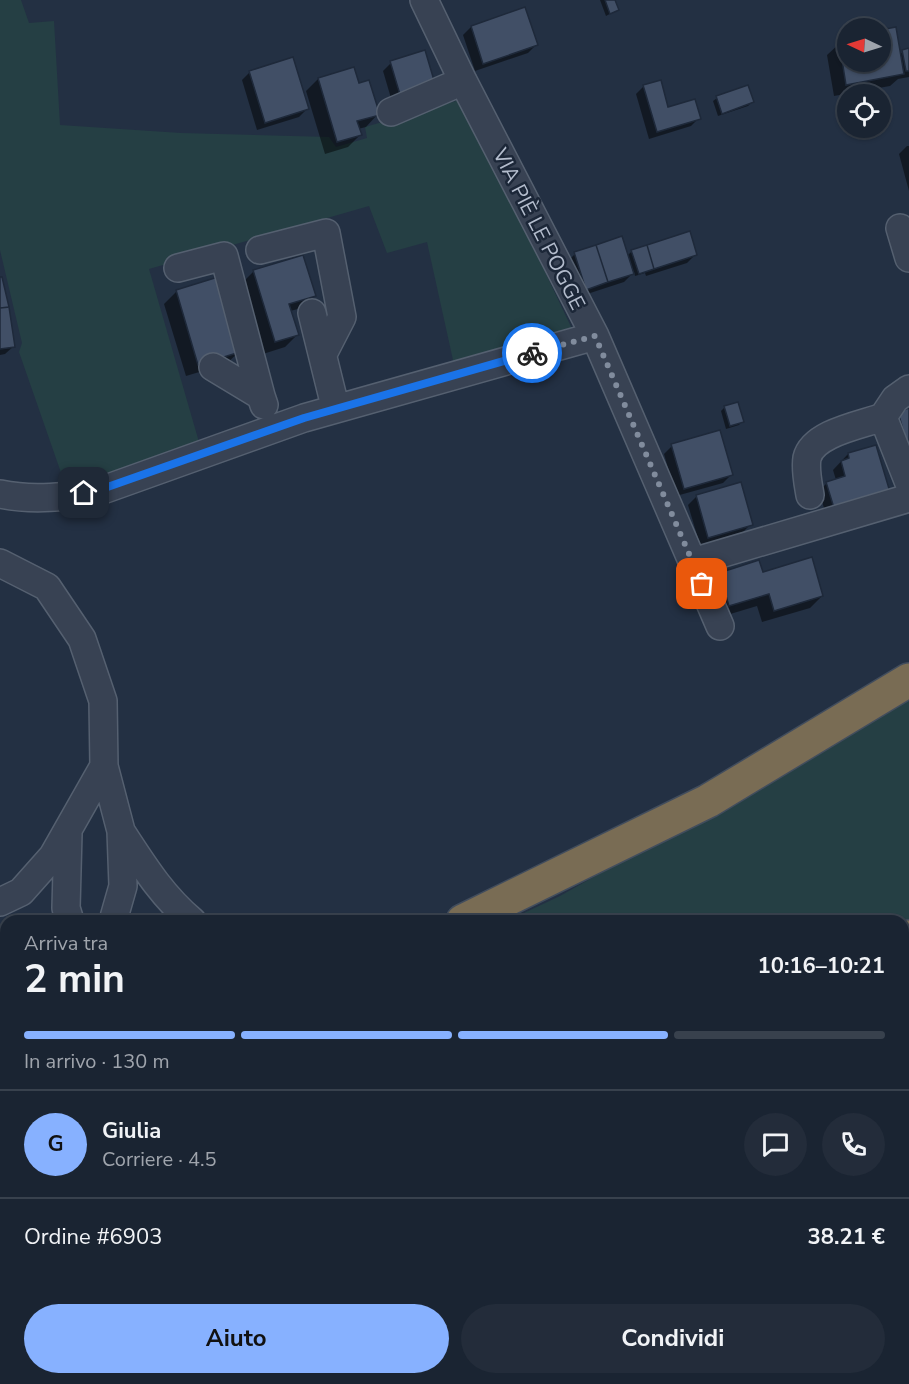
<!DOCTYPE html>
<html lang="it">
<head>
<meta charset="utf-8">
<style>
  :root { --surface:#1a2432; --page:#232c3a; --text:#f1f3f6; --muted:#9fa4ac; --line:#38414d; --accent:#87b1ff }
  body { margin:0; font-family:"Nunito Sans",sans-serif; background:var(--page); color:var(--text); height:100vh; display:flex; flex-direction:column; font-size:22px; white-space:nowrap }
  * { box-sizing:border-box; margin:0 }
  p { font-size:20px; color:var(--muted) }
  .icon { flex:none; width:33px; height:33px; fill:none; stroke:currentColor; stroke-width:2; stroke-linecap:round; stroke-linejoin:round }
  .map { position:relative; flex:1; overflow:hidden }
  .drawer { position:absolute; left:0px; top:915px; width:909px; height:470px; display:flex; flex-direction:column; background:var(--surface); border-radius:18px 18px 0 0; box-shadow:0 2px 4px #0004,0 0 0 2px var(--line) }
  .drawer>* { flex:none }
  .needle { width:39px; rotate:274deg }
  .fabs { position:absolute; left:837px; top:18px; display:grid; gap:12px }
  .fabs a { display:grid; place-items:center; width:54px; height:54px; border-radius:50%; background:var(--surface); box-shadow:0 2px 4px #0004,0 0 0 2px var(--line); font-size:30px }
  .pin { position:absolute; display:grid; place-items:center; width:51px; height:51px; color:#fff; margin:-26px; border-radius:12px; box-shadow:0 3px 9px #0006 }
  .courier { position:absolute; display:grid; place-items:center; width:60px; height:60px; margin:-30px; border:4px solid #1a73e8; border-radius:50%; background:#fff; color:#222; box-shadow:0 2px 8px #0007 }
  .overview em { font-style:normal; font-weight:700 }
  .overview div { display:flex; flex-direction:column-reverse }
  .overview { display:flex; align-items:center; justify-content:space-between; height:102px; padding:0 24px }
  h1 { font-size:39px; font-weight:700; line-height:45px }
  .bar { display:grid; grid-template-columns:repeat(4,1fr); gap:9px 6px; align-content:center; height:72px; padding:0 24px }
  .bar i { height:8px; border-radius:4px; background:var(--line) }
  .bar .selected { background:var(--accent) }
  .bar p { grid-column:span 4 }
  .line { display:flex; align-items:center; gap:15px; padding:0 24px; border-top:2px solid var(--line) }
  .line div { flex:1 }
  .round { display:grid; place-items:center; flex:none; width:63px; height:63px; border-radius:32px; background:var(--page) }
  .primary-button { display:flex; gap:12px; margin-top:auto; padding:12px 24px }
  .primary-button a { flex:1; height:69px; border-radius:36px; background:var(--accent); color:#111; font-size:24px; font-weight:700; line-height:69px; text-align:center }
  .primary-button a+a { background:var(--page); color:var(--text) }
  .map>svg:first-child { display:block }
</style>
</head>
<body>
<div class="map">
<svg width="909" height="1384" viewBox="0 0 909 1384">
  <rect width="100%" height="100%" fill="#233043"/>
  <path fill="#253f44" d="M 0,0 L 21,0 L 29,23 L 54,21 L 60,125 L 181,133 L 329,137 L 336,147 L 367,138 L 365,127 L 463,99 L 573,331 L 455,369 L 427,242 L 387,253 L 369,206 L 149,269 L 201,449 L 66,487 L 19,352 L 22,343 L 0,250 Z
    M 909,698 L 909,919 L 901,921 L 507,921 L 560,896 Z
    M 0,962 L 6,963 L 6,1001 L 0,1000 Z"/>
  <path fill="#0007" d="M 600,0 L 614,0 L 617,10 L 606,16 Z
    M 471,27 L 536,45 L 528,53 L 475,71 L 463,35 Z
    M 840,43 L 848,62 L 880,62 L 909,50 L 909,77 L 898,79 L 890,86 L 834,96 L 827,55 Z
    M 424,52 L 393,105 L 383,71 L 391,63 Z
    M 250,72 L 307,109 L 299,117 L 257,130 L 242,80 Z
    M 318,79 L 358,85 L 378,114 L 366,127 L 358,129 L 360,135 L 348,147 L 325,154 L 306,91 Z
    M 644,86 L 667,108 L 699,118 L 691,126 L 649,139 L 636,94 Z
    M 717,98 L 752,102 L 748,106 L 718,116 L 713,101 Z
    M 907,146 L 909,146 L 909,191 L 899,154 Z
    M 632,251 L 695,255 L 687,263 L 646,276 L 645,273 L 635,276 L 634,272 L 624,282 L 578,297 L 567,262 L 575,254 L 627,256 Z
    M 254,271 L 314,295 L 302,308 L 290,311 L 297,335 L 285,347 L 263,354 L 241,284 Z
    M 0,279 L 14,346 L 5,354 L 0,355 Z
    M 217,279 L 239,352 L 226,364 L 186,376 L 164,304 L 176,292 Z
    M 725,407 L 742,421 L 739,425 L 726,429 L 721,411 Z
    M 672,446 L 731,475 L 723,483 L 676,496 L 664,454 Z
    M 848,454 L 888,491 L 826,515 L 819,491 L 827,483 L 836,480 L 833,470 Z
    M 696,497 L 751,524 L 743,532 L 700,545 L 688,505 Z
    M 758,562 L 762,574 L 822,596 L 810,608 L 762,622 L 757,606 L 717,618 L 707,587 L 719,574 Z"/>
  <path fill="#414f66" stroke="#1e293a" stroke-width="1.5" d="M 605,0 L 615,0 L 619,10 L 610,14 Z
    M 525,7 L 538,45 L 483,64 L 471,26 Z
    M 896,27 L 904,74 L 846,85 L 839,41 L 848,40 L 848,62 L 880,62 L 880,30 Z
    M 909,48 L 909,71 L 906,71 L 902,50 Z
    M 425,50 L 436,87 L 401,98 L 390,61 Z
    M 293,57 L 309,109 L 265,123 L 249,71 Z
    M 354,67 L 359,83 L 369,80 L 380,115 L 357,121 L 362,135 L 337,142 L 318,78 Z
    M 661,80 L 668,107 L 695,99 L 701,119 L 657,132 L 643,85 Z
    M 748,85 L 754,102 L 722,114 L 716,96 Z
    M 690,231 L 697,255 L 654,269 L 647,245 Z
    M 622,236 L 634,274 L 608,282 L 596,245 Z
    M 596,245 L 608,282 L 586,290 L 574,252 Z
    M 647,245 L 654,269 L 639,274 L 631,250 Z
    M 303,255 L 316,296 L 289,304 L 299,335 L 275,342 L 253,270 Z
    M 0,277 L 2,277 L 9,307 L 0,308 Z
    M 218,277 L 240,352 L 198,365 L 176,290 Z
    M 9,307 L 15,347 L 0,349 L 0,308 Z
    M 738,402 L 744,422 L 730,426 L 724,406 Z
    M 909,408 L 909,451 L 898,412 Z
    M 720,430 L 733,475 L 684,489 L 671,444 Z
    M 876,445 L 890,492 L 834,508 L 826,482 L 845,476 L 841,461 L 849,458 L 848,453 Z
    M 741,482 L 753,525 L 708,538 L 696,495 Z
    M 812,557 L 823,596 L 774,611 L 769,594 L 729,606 L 719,573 L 759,560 L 763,572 Z"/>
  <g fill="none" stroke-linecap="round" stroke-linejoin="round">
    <defs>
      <path id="minor" d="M 424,0 L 463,81 L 595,336 L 720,626
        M 391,112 L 463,81
        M 900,228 L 909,258
        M 260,250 L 326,233 L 342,317 L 323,354
        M 178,268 L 224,256 L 261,396
        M 312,313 L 333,398 L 338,408
        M 213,367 L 261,396 L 264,405
        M 909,389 L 895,399 L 883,417 L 909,483
        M 0,494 C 34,501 66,497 100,491 L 304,418 L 595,336
        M 810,495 C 808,483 805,470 807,458 C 813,433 861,425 883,417
        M 693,562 L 909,498
        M 0,563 L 47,587 L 82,639 L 103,701 L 104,766 L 121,831 L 123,886 L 113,921
        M 68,833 L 66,908 L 70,921
        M 122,833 C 143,865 162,896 192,921
        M 0,902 L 21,892 L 53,856 L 104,766
        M 0,1061 L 6,1063
        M 903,1149 L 909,1150"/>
      <path id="major" d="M 0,953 L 6,954"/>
      <path id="highway" d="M 463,921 L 708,801 L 909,680
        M 903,939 L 909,937
        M 903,978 L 909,977
        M 0,1195 L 6,1193
        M 0,1233 L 6,1231"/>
    </defs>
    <use href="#minor" stroke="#556070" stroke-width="30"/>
    <use href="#major" stroke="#414b5c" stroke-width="36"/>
    <use href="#highway" stroke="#424d5d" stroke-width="36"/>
    <path stroke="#435c61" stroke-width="4" stroke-dasharray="4.5 4.5" stroke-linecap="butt" d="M 784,1384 L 786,1378"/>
    <use href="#minor" stroke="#384253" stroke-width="27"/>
    <use href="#major" stroke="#556173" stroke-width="33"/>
    <use href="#highway" stroke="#796c54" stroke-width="33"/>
    <defs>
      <path id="rail" d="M 0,1019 L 6,1020
        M 903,1121 L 909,1121"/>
    </defs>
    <use href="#rail" stroke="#59667a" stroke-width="7"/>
    <use href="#rail" stroke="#1c2738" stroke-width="4.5" stroke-dasharray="14" stroke-linecap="butt"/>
  </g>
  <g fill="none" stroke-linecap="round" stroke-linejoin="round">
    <path stroke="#818c9d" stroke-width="6" stroke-dasharray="0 10.8" d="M 532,353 L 595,336 L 702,584"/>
    <path stroke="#1a73e8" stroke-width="8" d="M 84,493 L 99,490 L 304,418 L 532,353"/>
  </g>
  <g text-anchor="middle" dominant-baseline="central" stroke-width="5" stroke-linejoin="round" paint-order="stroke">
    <g font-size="21" fill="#b4bdcd" stroke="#1c2738">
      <text transform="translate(539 229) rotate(63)">VIA PIÈ LE POGGE</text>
    </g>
  </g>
</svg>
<div class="fabs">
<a><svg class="needle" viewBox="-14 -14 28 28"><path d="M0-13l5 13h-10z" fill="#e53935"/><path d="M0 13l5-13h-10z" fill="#9fa4ac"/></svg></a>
<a><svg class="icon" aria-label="locate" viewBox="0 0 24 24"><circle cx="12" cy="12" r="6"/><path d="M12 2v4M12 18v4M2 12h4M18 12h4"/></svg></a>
</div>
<div class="pin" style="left:702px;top:584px;background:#ea580c"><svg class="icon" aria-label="bag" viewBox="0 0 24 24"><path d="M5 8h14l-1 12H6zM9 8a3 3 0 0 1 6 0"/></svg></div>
<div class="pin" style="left:84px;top:493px;background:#1f2937"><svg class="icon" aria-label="home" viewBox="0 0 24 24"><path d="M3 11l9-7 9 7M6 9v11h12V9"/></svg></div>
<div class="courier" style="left:532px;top:353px"><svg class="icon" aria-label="bike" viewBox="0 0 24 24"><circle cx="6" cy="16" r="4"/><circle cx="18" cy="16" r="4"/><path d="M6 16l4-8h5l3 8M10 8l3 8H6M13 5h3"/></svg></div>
<section class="drawer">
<div class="overview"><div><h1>2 min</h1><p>Arriva tra</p></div><em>10:16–10:21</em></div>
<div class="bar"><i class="selected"></i><i class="selected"></i><i class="selected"></i><i></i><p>In arrivo · 130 m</p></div>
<div class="line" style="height:108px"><b class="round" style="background:var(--accent);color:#111">G</b><div><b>Giulia</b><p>Corriere · 4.5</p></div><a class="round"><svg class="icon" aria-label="chat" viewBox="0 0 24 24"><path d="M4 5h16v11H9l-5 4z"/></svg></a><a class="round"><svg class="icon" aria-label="phone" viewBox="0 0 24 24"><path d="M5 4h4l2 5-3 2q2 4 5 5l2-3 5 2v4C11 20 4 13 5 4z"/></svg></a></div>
<div class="line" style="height:78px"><div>Ordine #6903</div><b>38.21 €</b></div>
<div class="primary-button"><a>Aiuto</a><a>Condividi</a></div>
</section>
</div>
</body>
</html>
